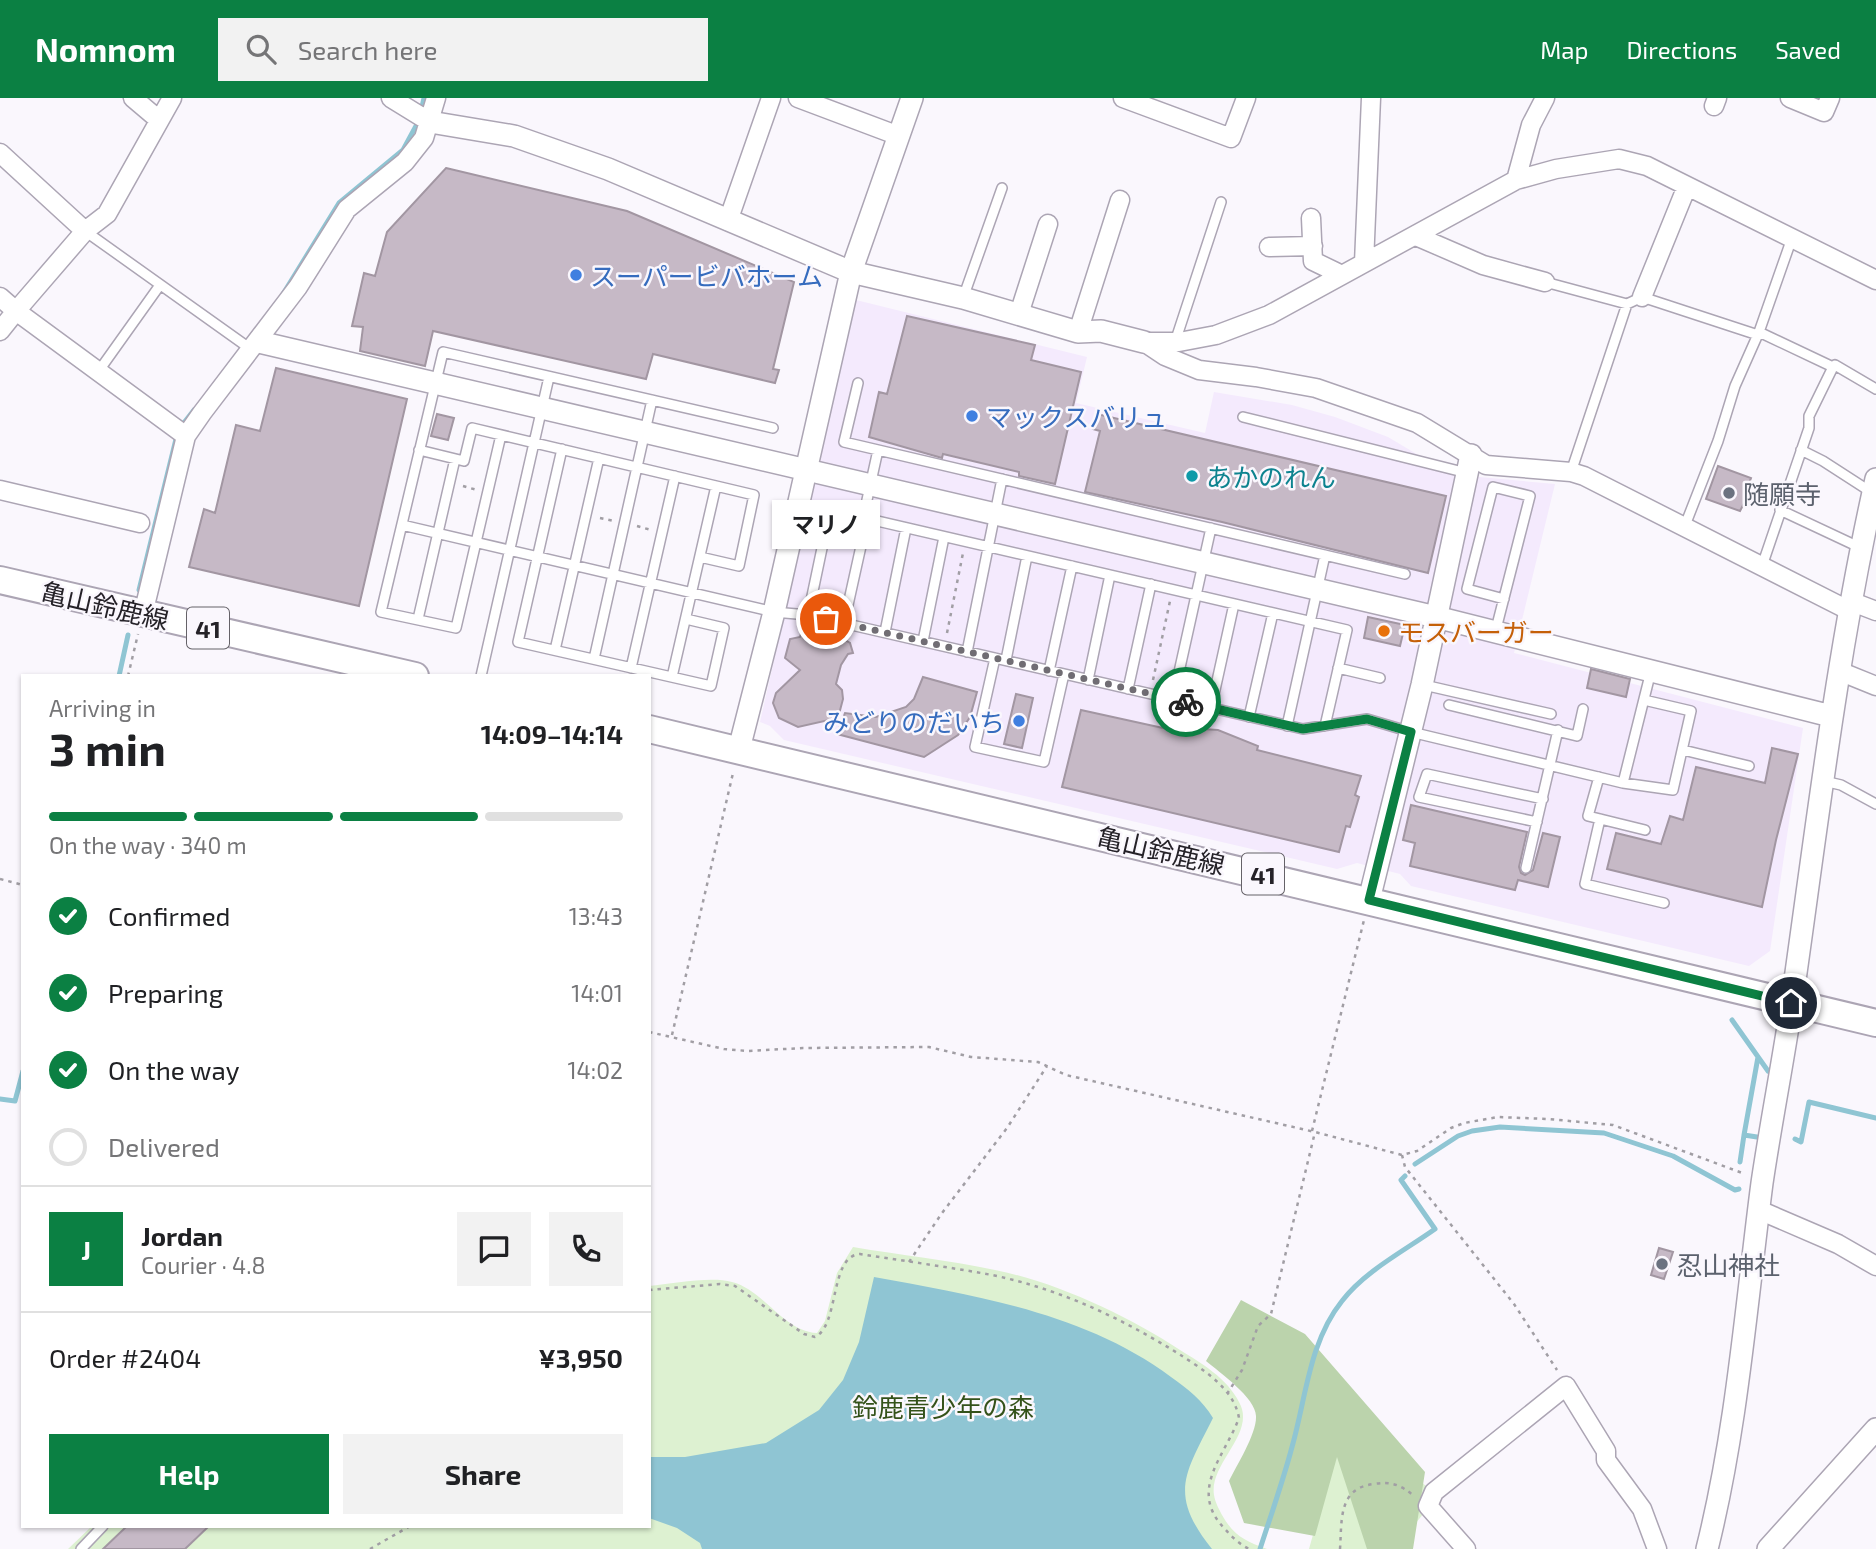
<!DOCTYPE html>
<html lang="en">
<head>
<meta charset="utf-8">
<style>
  :root { --surface:#fff; --page:#f2f2f2; --text:#202124; --muted:#757577; --line:#e0e0e0; --accent:#0b8043 }
  body { margin:0; font-family:"Exo 2","Noto Sans JP",sans-serif; background:var(--page); color:var(--text); height:100vh; display:flex; flex-direction:column; font-size:26px; white-space:nowrap }
  * { box-sizing:border-box; margin:0 }
  p { font-size:23px; color:var(--muted) }
  .icon { flex:none; width:38px; height:38px; fill:none; stroke:currentColor; stroke-width:2; stroke-linecap:round; stroke-linejoin:round }
  .map { position:relative; flex:1; overflow:hidden }
  .details { position:absolute; left:21px; top:576px; width:630px; height:854px; display:flex; flex-direction:column; background:var(--surface); border-radius:0px; box-shadow:0 2px 5px #0004 }
  .details>* { flex:none }
  .pin { position:absolute; display:grid; place-items:center; width:60px; height:60px; color:#fff; margin:-30px; border:4px solid #fff; border-radius:50%; box-shadow:0 2px 7px #0007 }
  .courier { position:absolute; display:grid; place-items:center; width:70px; height:70px; margin:-35px; border:5px solid #0b8043; border-radius:50%; background:#fff; color:#222; box-shadow:0 2px 9px #0007 }
  .bubble { position:absolute; height:49px; border-radius:0px; background:var(--surface); box-shadow:0 2px 5px #0004; font-size:23px; font-weight:700; line-height:49px; text-align:center }
  .summary em { font-style:normal; font-weight:700 }
  .summary div { display:flex; flex-direction:column-reverse }
  .summary { display:flex; align-items:center; justify-content:space-between; height:119px; padding:0 28px }
  h1 { font-size:46px; font-weight:700; line-height:52px }
  .bar { display:grid; grid-template-columns:repeat(4,1fr); gap:10px 7px; align-content:center; height:84px; padding:0 28px }
  .bar i { height:9px; border-radius:5px; background:var(--line) }
  .bar .selected { background:var(--accent) }
  .bar p { grid-column:span 4 }
  .line { display:flex; align-items:center; gap:18px; padding:0 28px; border-top:2px solid var(--line) }
  .line div { flex:1 }
  .round { display:grid; place-items:center; flex:none; width:74px; height:74px; border-radius:0px; background:var(--page) }
  ol { padding:0 28px; list-style:none }
  li { display:flex; align-items:center; gap:21px; height:77px }
  li p { margin-inline-start:auto }
  li .icon { padding:7px; border-radius:50%; background:var(--accent); color:#fff; stroke-width:4 }
  li:last-child { color:var(--muted) }
  li i { width:38px; height:38px; border:4px solid var(--line); border-radius:50% }
  .action { display:flex; gap:14px; margin-top:auto; padding:14px 28px }
  .action a { flex:1; height:80px; border-radius:0px; background:var(--accent); color:#fff; font-size:28px; font-weight:700; line-height:80px; text-align:center }
  .action a+a { background:var(--page); color:var(--text) }
  header { display:flex; align-items:center; gap:42px; box-sizing:border-box; height:98px; padding:0 35px; background:var(--accent); color:#fff }
  header strong { font-size:33px }
  nav { display:flex; gap:38px; margin-inline-start:auto; font-size:24px }
  .search { width:490px; height:63px; background:var(--page); display:flex; align-items:center; gap:18px; box-sizing:border-box; padding:0 24px; border-radius:0px; color:var(--muted); font-size:26px }
  .map>svg:first-child { display:block }
</style>
</head>
<body>
<header>
<strong>Nomnom</strong>
<div class="search"><svg class="icon" aria-label="search" viewBox="0 0 24 24"><circle cx="10" cy="10" r="6"/><path d="M15 15l6 6"/></svg>Search here</div>
<nav><a>Map</a><a>Directions</a><a>Saved</a></nav>
</header>
<div class="map">
<svg width="1876" height="1451" viewBox="0 0 1876 1451">
  <rect width="100%" height="100%" fill="#faf7fd"/>
  <path fill="#f4eafd" d="M 856,202 L 1087,259 L 1076,305 L 1205,335 L 1214,294 L 1292,307 L 1335,319 L 1388,339 L 1445,373 L 1468,378 L 1555,386 L 1514,555 L 1803,630 L 1770,853 L 1749,868 L 1411,788 L 1400,776 L 1357,765 L 1337,771 L 784,642 L 770,628 L 760,624 Z"/>
  <path fill="#ddf1d1" d="M 853,1149 C 900,1157 948,1162 995,1172 C 1056,1184 1128,1218 1180,1252 C 1201,1265 1227,1280 1239,1304 C 1257,1335 1209,1365 1214,1397 C 1215,1404 1219,1411 1222,1417 C 1234,1438 1245,1443 1267,1451 L 68,1451 L 92,1428 L 649,1428 L 649,1188 C 673,1186 710,1178 732,1184 C 764,1192 783,1233 817,1235 L 825,1223 L 837,1175 Z
    M 1339,1344 L 1396,1360 L 1430,1392 L 1424,1415 L 1397,1448 L 1398,1451 L 1309,1451 Z"/>
  <path fill="#bbd3ac" d="M 1241,1202 L 1305,1236 L 1425,1374 L 1413,1451 L 1367,1451 L 1337,1359 L 1315,1438 L 1244,1425 L 1229,1383 C 1237,1367 1257,1335 1256,1318 C 1256,1300 1219,1274 1206,1263 Z"/>
  <path fill="#8fc5d3" d="M 874,1179 C 977,1198 1085,1215 1171,1279 C 1188,1291 1202,1302 1213,1320 C 1185,1376 1168,1396 1212,1451 L 702,1451 L 700,1445 L 677,1430 L 649,1420 L 649,1359 L 685,1359 L 766,1345 L 819,1312 L 843,1282 L 859,1244 Z"/>
  <g fill="none" stroke-linecap="round" stroke-linejoin="round">
    <path stroke="#8fc5d3" stroke-width="5" d="M 422,9 L 424,0
      M 283,196 L 339,105 L 403,52 L 416,28
      M 183,326 L 194,312
      M 139,492 L 176,341
      M 119,578 L 128,537
      M 1732,922 L 1768,973
      M 0,1001 L 15,1003 L 23,973
      M 1744,1037 L 1758,959
      M 1795,1041 L 1801,1044 L 1809,1004 L 1876,1020
      M 1740,1064 L 1744,1037 L 1757,1039
      M 1415,1066 L 1458,1038 L 1472,1033 L 1500,1029 L 1604,1035 L 1673,1058 L 1735,1092 L 1739,1091
      M 1260,1451 C 1271,1417 1283,1383 1292,1349 C 1306,1300 1309,1244 1342,1203 C 1365,1173 1404,1153 1435,1131 L 1401,1082 L 1405,1078"/>
  </g>
  <path fill="#c6b9c6" stroke="#a296a2" stroke-width="2" d="M 446,70 L 627,113 L 794,184 L 773,271 L 779,272 L 775,285 L 653,256 L 646,281 L 433,233 L 425,268 L 360,253 L 363,229 L 352,228 L 364,175 L 375,178 L 387,134 Z
    M 907,218 L 1035,247 L 1031,262 L 1081,274 L 1055,386 L 1019,378 L 1019,374 L 943,356 L 942,360 L 869,339 L 879,294 L 887,296 Z
    M 276,270 L 407,301 L 359,508 L 189,469 L 204,411 L 215,415 L 236,327 L 260,333 Z
    M 437,316 L 454,320 L 448,342 L 431,338 Z
    M 1097,316 L 1446,398 L 1428,475 L 1222,424 L 1085,394 L 1100,333 L 1093,331 Z
    M 1718,368 L 1751,380 L 1748,388 L 1752,390 L 1740,413 L 1706,401 Z
    M 1368,519 L 1405,527 L 1400,548 L 1364,540 Z
    M 803,529 L 821,531 L 845,542 L 850,545 L 853,555 L 848,556 L 841,567 L 836,586 L 842,592 L 843,601 L 838,620 L 798,629 L 779,620 L 773,605 L 776,595 L 800,572 L 785,560 L 790,541 L 800,539 Z
    M 1591,571 L 1630,581 L 1626,599 L 1587,590 Z
    M 923,579 L 977,594 L 970,619 L 958,637 L 924,659 L 837,636 L 845,615 L 876,619 L 906,609 L 914,601 Z
    M 1016,596 L 1033,600 L 1022,650 L 1004,646 Z
    M 1081,612 L 1172,632 L 1172,629 L 1218,632 L 1258,648 L 1257,652 L 1361,678 L 1355,697 L 1359,699 L 1350,729 L 1346,728 L 1339,754 L 1062,689 Z
    M 1772,650 L 1798,656 L 1776,742 L 1762,809 L 1607,771 L 1616,735 L 1661,746 L 1670,718 L 1683,722 L 1696,669 L 1765,685 Z
    M 1411,707 L 1527,734 L 1519,769 L 1521,775 L 1525,777 L 1533,772 L 1543,735 L 1560,739 L 1548,789 L 1518,782 L 1515,792 L 1410,768 L 1415,745 L 1403,742 Z
    M 1659,1150 L 1673,1154 L 1664,1181 L 1651,1177 Z
    M 127,1428 L 209,1428 L 185,1451 L 103,1451 Z"/>
  <g fill="none" stroke-linecap="round" stroke-linejoin="round">
    <defs>
      <path id="service" d="M 85,133 L 252,252
        M 1545,184 L 1627,206 L 1642,199 L 1758,237
        M 963,200 L 1002,90
        M 1759,234 L 1833,269 L 1835,267 L 1876,291
        M 1175,244 L 1221,104
        M 98,274 L 160,187
        M 858,285 L 844,344 L 1405,476
        M 1243,319 L 1467,375
        M 501,337 L 456,530 L 381,514 L 443,254 L 773,330
        M 562,351 L 518,544 L 711,588 L 724,530 L 686,521
        M 419,352 L 464,363 L 472,330 L 754,397 L 739,468 L 700,459
        M 1801,352 L 1823,363 L 1871,394
        M 1571,374 L 1627,206
        M 1780,412 L 1861,450
        M 863,420 L 878,352
        M 402,427 L 774,514 L 808,517 L 1303,631 L 1367,621 L 1411,634 L 1623,685 L 1673,692 L 1691,613 L 1644,602
        M 1684,430 L 1718,343 L 1735,288 L 1759,234 L 1792,140
        M 1762,468 L 1809,330 L 1809,318 L 1833,269
        M 808,517 L 830,412 L 1347,532 L 1325,628
        M 418,521 L 455,361
        M 844,525 L 867,421
        M 885,534 L 906,430
        M 1495,535 L 1530,398 L 1493,389 L 1467,491 L 1504,501
        M 923,543 L 944,439
        M 555,552 L 599,360
        M 967,554 L 1002,381
        M 995,560 L 975,649 L 1044,664 L 1064,576
        M 594,561 L 652,302
        M 1006,562 L 1027,458
        M 631,570 L 675,378
        M 1338,570 L 1380,580
        M 1049,573 L 1072,468
        M 481,578 L 549,279
        M 672,579 L 716,388
        M 1088,582 L 1110,477
        M 1424,587 L 1551,616
        M 1128,591 L 1151,486
        M 1173,601 L 1211,430
        M 1449,607 L 1577,638 L 1583,611
        M 1211,610 L 1234,506
        M 1249,619 L 1273,515
        M 1287,628 L 1325,457
        M 1683,652 L 1749,668
        M 1599,679 L 1588,718 L 1645,732
        M 1824,683 L 1841,687 L 1876,706
        M 1623,685 L 1651,573
        M 1600,721 L 1585,786 L 1664,805
        M 1537,724 L 1419,699 L 1427,676 L 1543,701
        M 1526,770 L 1558,632
        M 81,1451 L 103,1428"/>
      <path id="minor" d="M 133,0 L 159,22
        M 391,0 L 430,24
        M 798,0 L 899,38
        M 1123,0 L 1231,40 L 1246,0
        M 1790,0 L 1824,14 L 1830,0
        M 1714,8 L 1717,0
        M 0,55 L 85,133
        M 1516,82 L 1531,27 L 1545,0
        M 1311,120 L 1313,163 L 1342,177
        M 728,123 L 771,0
        M 1416,138 L 1483,167 L 1545,184
        M 1269,149 L 1313,148
        M 1364,165 L 1371,0
        M 0,199 L 16,213 L 85,133 L 107,116 L 172,0
        M 1642,199 L 1687,88
        M 1019,216 L 1048,126
        M 0,233 L 16,213 L 186,338
        M 1078,234 L 1120,102
        M 1144,244 L 1179,244 L 1216,237 L 1269,217 L 1516,82 L 1556,71 L 1619,61 L 1647,68 L 1876,182
        M 1144,244 L 1165,258 L 1199,272 L 1256,279 L 1316,290 L 1417,325 L 1486,367 L 1571,374 L 1584,378 L 1848,512
        M 0,392 L 140,425
        M 1850,503 L 1876,513
        M 143,516 L 186,338 L 202,315 L 298,189 L 347,111 L 405,64 L 424,40 L 436,0
        M 1839,573 L 1876,588
        M 1759,1112 L 1838,1146 L 1876,1168
        M 1466,1451 L 1428,1408 L 1434,1394 L 1566,1288 L 1606,1353 L 1606,1362 L 1642,1411 L 1657,1451"/>
      <path id="tertiary" d="M 430,24 L 514,38 L 608,71 L 851,174 L 963,200 L 1078,234 L 1101,233 L 1144,244
        M 259,244 L 1436,519 L 1831,618
        M 739,651 L 774,514 L 851,174 L 912,0
        M 1369,802 L 1422,587 L 1471,357
        M 1707,1451 C 1737,1331 1746,1208 1762,1085 C 1771,1024 1783,964 1792,903 C 1817,728 1837,554 1876,381
        M 1768,1451 L 1876,1331"/>
      <path id="primary" d="M 0,482 L 415,578
        M 649,631 L 1876,925"/>
    </defs>
    <use href="#service" stroke="#aca5b4" stroke-width="12"/>
    <use href="#minor" stroke="#aca5b4" stroke-width="21"/>
    <use href="#tertiary" stroke="#aca5b4" stroke-width="24"/>
    <use href="#primary" stroke="#aca5b4" stroke-width="30"/>
    <path stroke="#a19ea4" stroke-width="2.5" stroke-dasharray="3.5 5" stroke-linecap="butt" d="M 463,388 L 477,392
      M 600,420 L 614,423
      M 637,428 L 651,432
      M 947,535 L 963,455
      M 128,578 L 138,536
      M 1153,582 L 1170,503
      M 0,781 L 23,787
      M 649,934 L 724,951 L 748,953 L 803,950 L 929,949 L 971,959 L 1038,964 L 1066,977 L 1315,1034 L 1402,1057 L 1417,1053 L 1451,1030 L 1464,1025 L 1498,1019 L 1548,1021 L 1613,1027 L 1745,1076
      M 672,937 L 733,675
      M 1312,1033 L 1364,822
      M 1402,1057 L 1405,1069 L 1514,1206 L 1557,1272
      M 909,1164 L 942,1115 L 1007,1030 L 1047,968
      M 649,1192 L 720,1186 L 735,1188 L 804,1236 L 815,1239 C 840,1227 829,1158 860,1156 C 904,1163 949,1169 992,1177 C 1060,1191 1121,1220 1179,1256 C 1202,1271 1234,1290 1239,1320 C 1225,1358 1188,1392 1224,1430 C 1231,1438 1239,1446 1249,1451
      M 1227,1296 L 1242,1272 L 1258,1228 L 1271,1216 L 1315,1034
      M 370,1451 L 410,1428
      M 1340,1451 C 1342,1422 1338,1390 1374,1386 C 1391,1383 1401,1387 1414,1398"/>
    <use href="#service" stroke="#fff" stroke-width="9"/>
    <use href="#minor" stroke="#fff" stroke-width="18"/>
    <use href="#tertiary" stroke="#fff" stroke-width="21"/>
    <use href="#primary" stroke="#fff" stroke-width="26"/>
  </g>
  <g fill="none" stroke-linecap="round" stroke-linejoin="round">
    <path stroke="#706d73" stroke-width="7" stroke-dasharray="0 12.6" d="M 826,521 L 1186,604"/>
    <path stroke="#0b8043" stroke-width="9" d="M 1186,604 L 1303,631 L 1367,621 L 1411,634 L 1369,802 L 1791,905"/>
  </g>
  <g fill="#3f7fe0" stroke="#faf7fd" stroke-width="2.5">
    <circle cx="576" cy="177" r="7"/>
    <circle cx="972" cy="318" r="7"/>
    <circle cx="1019" cy="623" r="7"/>
  </g>
  <circle fill="#0f9aa8" stroke="#faf7fd" stroke-width="2.5" cx="1192" cy="378" r="7"/>
  <g fill="#6b7280" stroke="#faf7fd" stroke-width="2.5">
    <circle cx="1729" cy="395" r="7"/>
    <circle cx="1662" cy="1166" r="7"/>
  </g>
  <circle fill="#e8710a" stroke="#faf7fd" stroke-width="2.5" cx="1384" cy="533" r="7"/>
  <g text-anchor="middle" dominant-baseline="central" stroke-width="5" stroke-linejoin="round" paint-order="stroke">
    <g fill="#faf7fd" stroke="#656268" stroke-width="2">
      <rect x="187" y="509.5" width="42" height="41" rx="5"/>
      <rect x="1242" y="755.5" width="42" height="41" rx="5"/>
    </g>
    <g font-size="24" font-weight="bold" fill="#252228">
      <text x="208" y="530">41</text>
      <text x="1263" y="776">41</text>
    </g>
    <g font-size="26" fill="#366cbe" stroke="#faf7fd" text-anchor="start">
      <text x="590" y="177">スーパービバホーム</text>
      <text x="986" y="318">マックスバリュ</text>
      <text x="1005" y="623" text-anchor="end">みどりのだいち</text>
    </g>
    <g font-size="26" fill="#0d838f" stroke="#faf7fd" text-anchor="start">
      <text x="1206" y="378">あかのれん</text>
    </g>
    <g font-size="26" fill="#5b616d" stroke="#faf7fd" text-anchor="start">
      <text x="1743" y="395">随願寺</text>
      <text x="1676" y="1166">忍山神社</text>
    </g>
    <g font-size="26" fill="#252228" stroke="#faf7fd">
      <text transform="translate(105 507) rotate(13)">亀山鈴鹿線</text>
      <text transform="translate(1161 752) rotate(13)">亀山鈴鹿線</text>
    </g>
    <g font-size="26" fill="#c56008" stroke="#faf7fd" text-anchor="start">
      <text x="1398" y="533">モスバーガー</text>
    </g>
    <g font-size="26" fill="#34521a" stroke="#faf7fd">
      <text x="943" y="1308">鈴鹿青少年の森</text>
    </g>
  </g>
</svg>
<div class="pin" style="left:826px;top:521px;background:#ea580c"><svg class="icon" aria-label="bag" viewBox="0 0 24 24"><path d="M5 8h14l-1 12H6zM9 8a3 3 0 0 1 6 0"/></svg></div>
<div class="pin" style="left:1791px;top:905px;background:#1f2937"><svg class="icon" aria-label="home" viewBox="0 0 24 24"><path d="M3 11l9-7 9 7M6 9v11h12V9"/></svg></div>
<div class="courier" style="left:1186px;top:604px"><svg class="icon" aria-label="bike" viewBox="0 0 24 24"><circle cx="6" cy="16" r="4"/><circle cx="18" cy="16" r="4"/><path d="M6 16l4-8h5l3 8M10 8l3 8H6M13 5h3"/></svg></div>
<div class="bubble" style="left:772px;top:402px;width:108px">マリノ</div>
<section class="details">
<div class="summary"><div><h1>3 min</h1><p>Arriving in</p></div><em>14:09–14:14</em></div>
<div class="bar"><i class="selected"></i><i class="selected"></i><i class="selected"></i><i></i><p>On the way · 340 m</p></div>
<ol>
<li><svg class="icon" aria-label="check" viewBox="0 0 24 24"><path d="M5 12l5 5 9-10"/></svg>Confirmed<p>13:43</p></li>
<li><svg class="icon" aria-label="check" viewBox="0 0 24 24"><path d="M5 12l5 5 9-10"/></svg>Preparing<p>14:01</p></li>
<li><svg class="icon" aria-label="check" viewBox="0 0 24 24"><path d="M5 12l5 5 9-10"/></svg>On the way<p>14:02</p></li>
<li><i></i>Delivered</li>
</ol>
<div class="line" style="height:126px"><b class="round" style="background:var(--accent);color:#fff">J</b><div><b>Jordan</b><p>Courier · 4.8</p></div><a class="round"><svg class="icon" aria-label="chat" viewBox="0 0 24 24"><path d="M4 5h16v11H9l-5 4z"/></svg></a><a class="round"><svg class="icon" aria-label="phone" viewBox="0 0 24 24"><path d="M5 4h4l2 5-3 2q2 4 5 5l2-3 5 2v4C11 20 4 13 5 4z"/></svg></a></div>
<div class="line" style="height:91px"><div>Order #2404</div><b>¥3,950</b></div>
<div class="action"><a>Help</a><a>Share</a></div>
</section>
</div>
</body>
</html>
